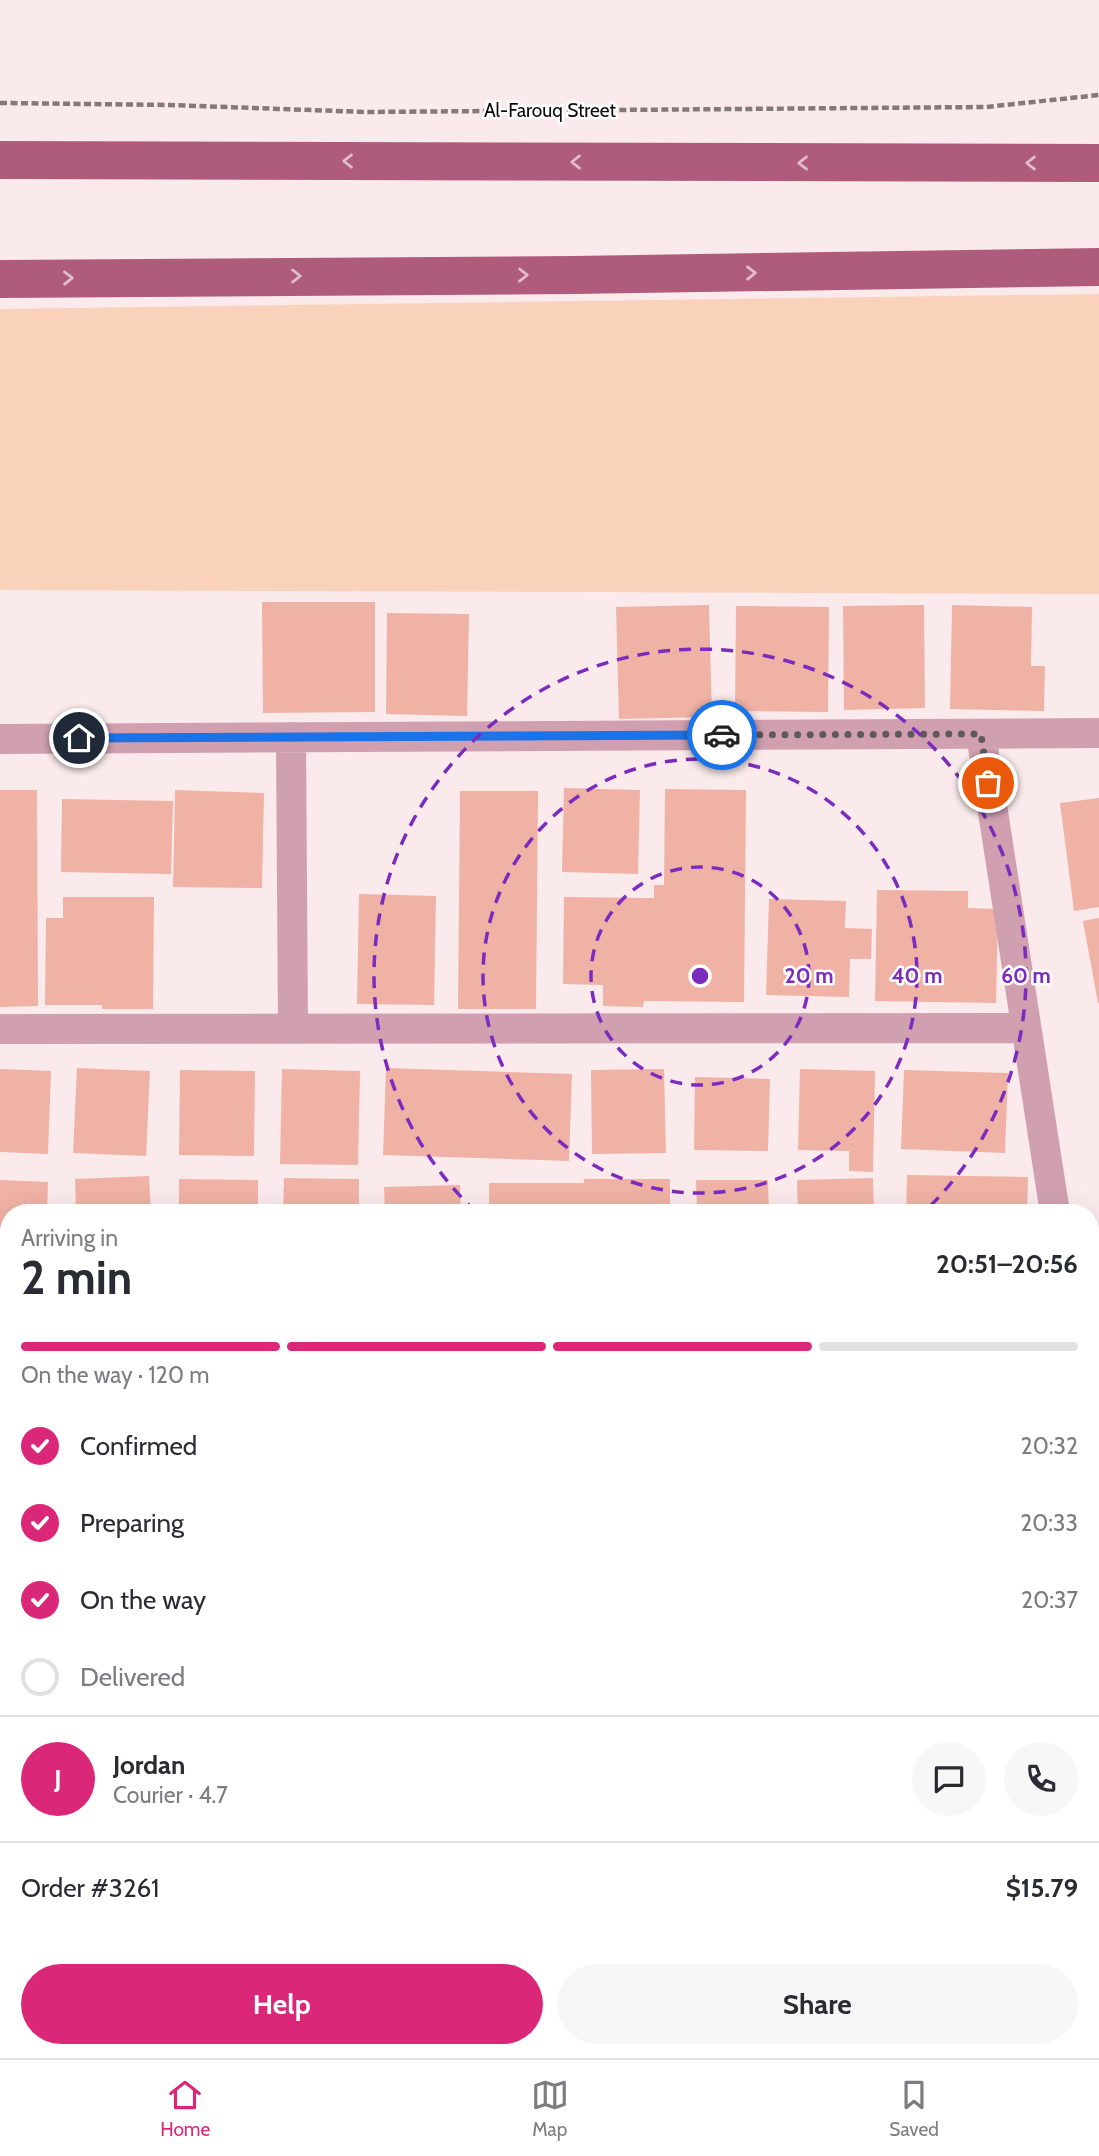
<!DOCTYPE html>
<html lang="en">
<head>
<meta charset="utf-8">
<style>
  :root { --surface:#fff; --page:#f7f7f7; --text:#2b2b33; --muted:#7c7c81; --line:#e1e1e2; --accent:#db2777 }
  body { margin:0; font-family:Cabin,sans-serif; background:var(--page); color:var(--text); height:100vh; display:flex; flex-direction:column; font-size:26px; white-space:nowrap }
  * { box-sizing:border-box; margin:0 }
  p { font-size:23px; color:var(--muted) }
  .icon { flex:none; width:38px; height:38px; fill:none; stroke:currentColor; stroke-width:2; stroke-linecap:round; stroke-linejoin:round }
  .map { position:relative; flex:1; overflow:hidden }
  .panel { position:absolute; left:0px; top:1204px; width:1099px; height:854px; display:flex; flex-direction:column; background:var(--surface); border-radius:28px 28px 0 0; box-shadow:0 7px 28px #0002 }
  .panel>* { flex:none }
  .pin { position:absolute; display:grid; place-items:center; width:60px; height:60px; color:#fff; margin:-30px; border:4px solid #fff; border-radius:50%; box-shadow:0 2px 7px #0007 }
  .courier { position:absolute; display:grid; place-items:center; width:70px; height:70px; margin:-35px; border:5px solid #1a73e8; border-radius:50%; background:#fff; color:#222; box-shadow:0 2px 9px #0007 }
  .summary em { font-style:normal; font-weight:800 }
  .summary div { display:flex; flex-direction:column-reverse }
  .summary { display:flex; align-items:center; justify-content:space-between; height:119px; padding:0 21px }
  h1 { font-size:46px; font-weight:800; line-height:52px }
  .bar { display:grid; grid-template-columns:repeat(4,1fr); gap:10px 7px; align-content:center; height:84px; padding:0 21px }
  .bar i { height:9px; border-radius:5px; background:var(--line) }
  .bar .active { background:var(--accent) }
  .bar p { grid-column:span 4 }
  .line { display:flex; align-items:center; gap:18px; padding:0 21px; border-top:2px solid var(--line) }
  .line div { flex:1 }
  .round { display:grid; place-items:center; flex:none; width:74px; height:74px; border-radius:37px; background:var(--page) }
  ol { padding:0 21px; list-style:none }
  li { display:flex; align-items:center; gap:21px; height:77px }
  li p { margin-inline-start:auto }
  li .icon { padding:7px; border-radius:50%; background:var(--accent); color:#fff; stroke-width:4 }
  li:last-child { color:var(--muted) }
  li i { width:38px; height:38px; border:4px solid var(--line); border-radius:50% }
  .primary-button { display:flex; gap:14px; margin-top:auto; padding:14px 21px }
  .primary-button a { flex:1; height:80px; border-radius:42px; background:var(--accent); color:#fff; font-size:28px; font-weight:800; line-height:80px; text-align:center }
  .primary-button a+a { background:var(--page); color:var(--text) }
  .tabs { display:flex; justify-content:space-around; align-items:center; height:98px; border-top:2px solid var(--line); background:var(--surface); font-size:19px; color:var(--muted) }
  .tabs a { display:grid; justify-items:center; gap:4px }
  .tabs .active { color:var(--accent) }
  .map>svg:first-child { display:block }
</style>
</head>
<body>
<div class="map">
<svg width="1099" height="2058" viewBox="0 0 1099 2058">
  <rect width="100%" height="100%" fill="#faeaeb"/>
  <path fill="#fad2bc" d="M 1099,294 L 1099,594 L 0,590 L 0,309 Z"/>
  <path fill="#f0b2a5" d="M 262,602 L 375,602 L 375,712 L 263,713 Z
    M 709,605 L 712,717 L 619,719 L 616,607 Z
    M 924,605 L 925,708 L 844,710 L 843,606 Z
    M 952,605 L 1032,607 L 1031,666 L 1045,666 L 1044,711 L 950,709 Z
    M 736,606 L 829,607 L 828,712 L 735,711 Z
    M 387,613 L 469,614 L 467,716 L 386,714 Z
    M 564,788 L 640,790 L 638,874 L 562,872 Z
    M 665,789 L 746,790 L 744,1002 L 644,1001 L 643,1007 L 603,1006 L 603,985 L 563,984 L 564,897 L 654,898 L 654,885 L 664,885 Z
    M 0,790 L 37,790 L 38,1006 L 0,1007 Z
    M 175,790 L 264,793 L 262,888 L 173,887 Z
    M 460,791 L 538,791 L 536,1009 L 458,1009 Z
    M 1099,798 L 1099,907 L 1074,911 L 1060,803 Z
    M 62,799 L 173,801 L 171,874 L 61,872 Z
    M 877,890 L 968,891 L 968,908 L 998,909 L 996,1003 L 875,1001 Z
    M 359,894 L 436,896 L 434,1005 L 357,1004 Z
    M 63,897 L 154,897 L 153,1009 L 102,1009 L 102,1005 L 45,1005 L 46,918 L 63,918 Z
    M 769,899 L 846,901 L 845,928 L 872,929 L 871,959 L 850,959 L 849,997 L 766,995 Z
    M 1099,918 L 1099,1003 L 1098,1003 L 1083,921 Z
    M 77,1068 L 150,1071 L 146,1156 L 73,1153 Z
    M 386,1068 L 572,1074 L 569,1161 L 383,1155 Z
    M 0,1069 L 51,1071 L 48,1154 L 0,1152 Z
    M 282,1069 L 360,1071 L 358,1165 L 280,1164 Z
    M 664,1069 L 666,1153 L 592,1154 L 591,1070 Z
    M 800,1069 L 875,1071 L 873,1172 L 849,1171 L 849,1151 L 798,1150 Z
    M 180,1070 L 255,1071 L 254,1156 L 179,1155 Z
    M 904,1070 L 1008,1073 L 1005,1153 L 901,1149 Z
    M 695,1077 L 770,1079 L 768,1151 L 694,1150 Z
    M 907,1175 L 1028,1177 L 1027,1213 L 906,1213 Z
    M 149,1176 L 151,1213 L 76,1213 L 75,1179 Z
    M 284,1178 L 359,1179 L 359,1213 L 283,1213 Z
    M 873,1178 L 874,1213 L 798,1213 L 797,1180 Z
    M 179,1179 L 258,1180 L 258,1213 L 179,1213 Z
    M 584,1179 L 670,1179 L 670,1213 L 489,1213 L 489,1183 L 584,1183 Z
    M 0,1180 L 48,1182 L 47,1213 L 9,1213 L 9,1282 L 0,1281 Z
    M 696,1180 L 768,1180 L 769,1213 L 697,1213 Z
    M 460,1185 L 461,1213 L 385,1213 L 384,1187 Z
    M 0,1357 L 9,1358 L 9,1452 L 0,1451 Z
    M 0,1454 L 9,1455 L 9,1564 L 0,1563 Z
    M 0,1687 L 9,1687 L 9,1770 L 0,1769 Z
    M 1090,1688 L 1099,1688 L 1099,1761 L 1090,1762 Z
    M 1090,1797 L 1099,1798 L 1099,1886 L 1090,1886 Z
    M 0,1800 L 9,1800 L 9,1906 L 0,1906 Z
    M 1090,1983 L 1099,1984 L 1099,2058 L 1018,2056 L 1019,2049 L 1090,2049 Z
    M 297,2049 L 376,2049 L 375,2058 L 297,2058 Z
    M 402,2049 L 496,2049 L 496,2058 L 401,2058 Z
    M 914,2049 L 995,2049 L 994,2058 L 914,2058 Z"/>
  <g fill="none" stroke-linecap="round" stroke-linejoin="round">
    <path stroke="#837979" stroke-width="4.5" stroke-dasharray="7 3.5" stroke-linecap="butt" d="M 0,103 L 169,105 L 364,112 L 986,107 L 1099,95"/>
    <path stroke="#d0a0b0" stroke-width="30" d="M 981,734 L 1055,1213
      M 291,737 L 293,1029
      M 0,739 L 1099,733
      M 0,1029 L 1026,1028
      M 0,1311 L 9,1311
      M 1090,1405 L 1099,1450
      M 1090,1614 L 1099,1614
      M 0,1623 L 9,1623
      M 0,1929 L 9,1929
      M 1090,1933 L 1099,1933
      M 229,2049 L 229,2058
      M 541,2058 L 541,2049
      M 852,2058 L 852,2049"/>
    <path stroke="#ae5b7c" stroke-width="38" d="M 0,160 L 1099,163
      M 0,279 L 573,275 L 1099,267"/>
  </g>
  <defs><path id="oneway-chevron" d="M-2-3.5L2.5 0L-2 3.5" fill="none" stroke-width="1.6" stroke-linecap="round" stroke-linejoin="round" transform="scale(1.75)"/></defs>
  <g stroke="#dfbdcb">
    <use href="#oneway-chevron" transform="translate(348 161) rotate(-180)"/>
    <use href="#oneway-chevron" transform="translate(576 162) rotate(-180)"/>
    <use href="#oneway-chevron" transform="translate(803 163) rotate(-180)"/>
    <use href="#oneway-chevron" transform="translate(1031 163) rotate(-180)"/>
    <use href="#oneway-chevron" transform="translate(751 273) rotate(-1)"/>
    <use href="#oneway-chevron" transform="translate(523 275)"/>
    <use href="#oneway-chevron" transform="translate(296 276)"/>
    <use href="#oneway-chevron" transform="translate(68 278) rotate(-1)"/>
  </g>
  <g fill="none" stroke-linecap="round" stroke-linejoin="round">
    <path stroke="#615859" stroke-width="7" stroke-dasharray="0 12.6" d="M 722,735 L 981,734 L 988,783"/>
    <path stroke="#1a73e8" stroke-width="9" d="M 79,738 L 722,735"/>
  </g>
  <g fill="none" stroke="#7b2cbf" stroke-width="3.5" stroke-dasharray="12 9">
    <circle cx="700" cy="976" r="109"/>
    <circle cx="700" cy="976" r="217"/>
    <path d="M476 1212A326 326 0 1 1 924 1212"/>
  </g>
  <g text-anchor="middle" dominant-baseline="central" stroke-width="5" stroke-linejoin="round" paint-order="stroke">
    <g font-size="19" fill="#0f0a0a" stroke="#fff">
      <text x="550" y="110">Al-Farouq Street</text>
    </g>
  </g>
  <circle cx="700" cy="976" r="10" fill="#7b2cbf" stroke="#fff" stroke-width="3.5"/>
  <g font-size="21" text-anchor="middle" font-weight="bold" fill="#7b2cbf" stroke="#fff" stroke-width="5" stroke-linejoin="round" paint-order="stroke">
    <text x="809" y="983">20 m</text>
    <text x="917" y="983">40 m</text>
    <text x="1026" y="983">60 m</text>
  </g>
</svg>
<div class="pin" style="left:988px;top:783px;background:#ea580c"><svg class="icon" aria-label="bag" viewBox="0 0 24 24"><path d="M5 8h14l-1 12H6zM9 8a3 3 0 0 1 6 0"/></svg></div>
<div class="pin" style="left:79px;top:738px;background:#1f2937"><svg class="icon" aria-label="home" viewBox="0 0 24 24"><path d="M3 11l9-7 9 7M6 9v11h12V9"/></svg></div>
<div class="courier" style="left:722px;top:735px"><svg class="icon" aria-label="car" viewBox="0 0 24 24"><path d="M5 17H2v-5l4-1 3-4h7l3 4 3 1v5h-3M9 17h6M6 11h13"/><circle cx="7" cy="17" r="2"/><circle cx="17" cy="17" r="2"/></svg></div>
<section class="panel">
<div class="summary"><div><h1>2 min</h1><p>Arriving in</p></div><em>20:51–20:56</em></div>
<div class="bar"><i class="active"></i><i class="active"></i><i class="active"></i><i></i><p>On the way · 120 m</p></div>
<ol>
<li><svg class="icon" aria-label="check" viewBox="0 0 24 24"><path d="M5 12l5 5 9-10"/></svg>Confirmed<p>20:32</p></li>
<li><svg class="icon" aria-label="check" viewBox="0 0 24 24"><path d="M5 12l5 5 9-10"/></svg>Preparing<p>20:33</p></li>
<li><svg class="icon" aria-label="check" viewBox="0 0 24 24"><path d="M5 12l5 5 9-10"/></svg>On the way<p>20:37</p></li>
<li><i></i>Delivered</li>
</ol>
<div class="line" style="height:126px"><b class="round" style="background:var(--accent);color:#fff">J</b><div><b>Jordan</b><p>Courier · 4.7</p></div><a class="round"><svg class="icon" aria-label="chat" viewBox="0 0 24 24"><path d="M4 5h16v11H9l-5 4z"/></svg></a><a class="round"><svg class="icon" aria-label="phone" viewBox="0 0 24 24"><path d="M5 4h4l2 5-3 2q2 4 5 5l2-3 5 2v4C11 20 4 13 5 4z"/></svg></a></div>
<div class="line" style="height:91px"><div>Order #3261</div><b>$15.79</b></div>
<div class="primary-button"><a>Help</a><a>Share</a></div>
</section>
</div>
<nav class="tabs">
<a class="active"><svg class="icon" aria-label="home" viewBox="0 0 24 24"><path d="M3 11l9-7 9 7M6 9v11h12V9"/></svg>Home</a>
<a><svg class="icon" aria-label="map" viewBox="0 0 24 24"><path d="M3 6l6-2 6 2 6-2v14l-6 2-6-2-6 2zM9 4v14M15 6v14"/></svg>Map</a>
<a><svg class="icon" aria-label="saved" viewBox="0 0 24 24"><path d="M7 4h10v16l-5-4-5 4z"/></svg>Saved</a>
</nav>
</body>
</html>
